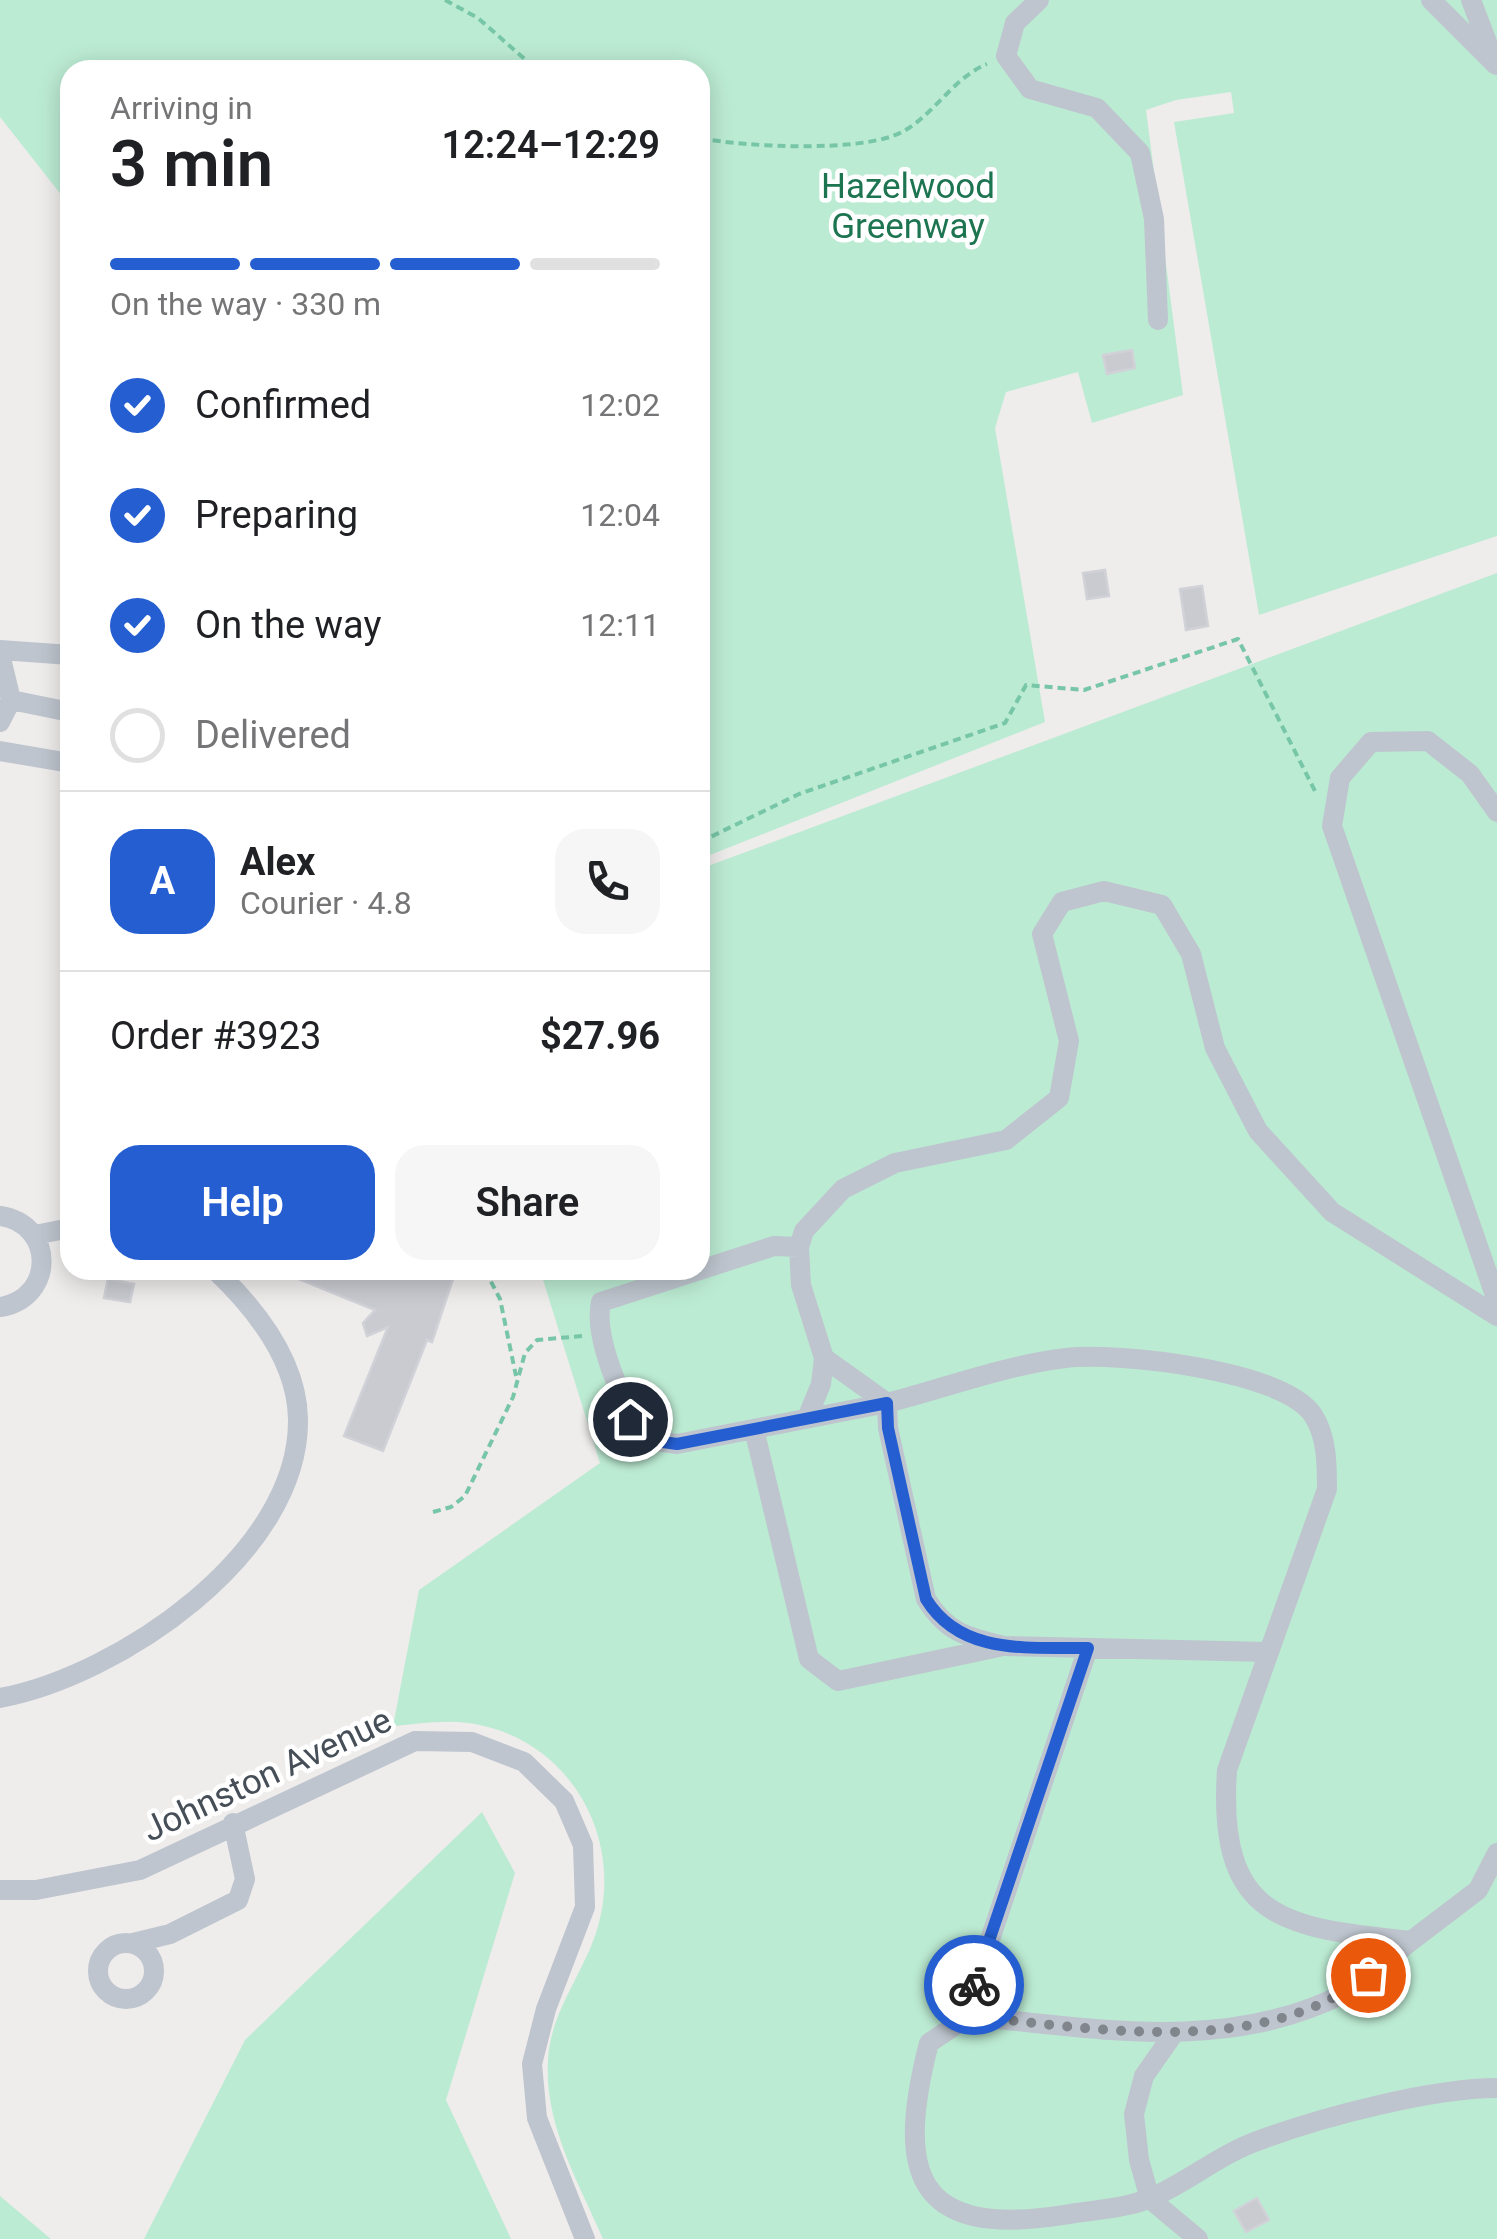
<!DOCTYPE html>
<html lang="en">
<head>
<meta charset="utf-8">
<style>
  :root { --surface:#fff; --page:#f6f6f6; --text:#202124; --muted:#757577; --line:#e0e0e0; --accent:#245ed1 }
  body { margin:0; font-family:Roboto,sans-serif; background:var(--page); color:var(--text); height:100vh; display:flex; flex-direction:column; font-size:38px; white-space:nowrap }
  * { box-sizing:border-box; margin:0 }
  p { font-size:32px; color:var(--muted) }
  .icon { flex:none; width:55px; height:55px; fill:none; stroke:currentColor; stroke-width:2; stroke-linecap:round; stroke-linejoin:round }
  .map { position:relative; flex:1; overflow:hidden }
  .panel { position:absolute; left:60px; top:60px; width:650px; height:1220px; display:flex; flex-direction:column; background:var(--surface); border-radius:30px; box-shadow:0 5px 25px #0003 }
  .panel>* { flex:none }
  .pin { position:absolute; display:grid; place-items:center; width:85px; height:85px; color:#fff; margin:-42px; border:5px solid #fff; border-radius:50%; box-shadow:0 2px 10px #0007 }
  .courier { position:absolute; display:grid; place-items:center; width:100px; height:100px; margin:-50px; border:8px solid #245ed1; border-radius:50%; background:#fff; color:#222; box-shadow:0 2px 12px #0007 }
  .head em { font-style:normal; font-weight:600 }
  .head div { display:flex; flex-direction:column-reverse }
  .head { display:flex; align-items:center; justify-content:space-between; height:170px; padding:0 50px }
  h1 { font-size:65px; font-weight:600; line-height:75px }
  .bar { display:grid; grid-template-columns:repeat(4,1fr); gap:15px 10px; align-content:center; height:120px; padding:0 50px }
  .bar i { height:12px; border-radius:8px; background:var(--line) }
  .bar .active { background:var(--accent) }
  .bar p { grid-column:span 4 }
  .line { display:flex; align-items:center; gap:25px; padding:0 50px; border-top:2px solid var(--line) }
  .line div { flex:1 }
  .round { display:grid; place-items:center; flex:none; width:105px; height:105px; border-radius:30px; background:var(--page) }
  ol { padding:0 50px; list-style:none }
  li { display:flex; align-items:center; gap:30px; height:110px }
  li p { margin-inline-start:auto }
  li .icon { padding:10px; border-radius:50%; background:var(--accent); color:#fff; stroke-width:4 }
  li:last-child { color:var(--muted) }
  li i { width:55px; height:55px; border:5px solid var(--line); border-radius:50% }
  .primary-button { display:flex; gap:20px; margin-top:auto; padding:20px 50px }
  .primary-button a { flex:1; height:115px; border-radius:30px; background:var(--accent); color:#fff; font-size:40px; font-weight:600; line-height:115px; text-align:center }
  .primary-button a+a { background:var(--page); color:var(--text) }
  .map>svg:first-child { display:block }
</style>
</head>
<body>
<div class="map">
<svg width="1497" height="2239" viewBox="0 0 1497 2239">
  <rect width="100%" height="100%" fill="#efecec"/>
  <path fill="#bcebd3" d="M 0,0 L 1497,0 L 1497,536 L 1259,615 L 1174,122 L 1234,113 L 1231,92 L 1176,100 L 1146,110 L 1183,395 L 1092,423 L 1078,372 L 1006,392 L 995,428 L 1045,722 L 700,859 L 700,70 L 70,70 L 70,206 L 0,117 Z
    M 1497,573 L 1497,2239 L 603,2239 C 578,2181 544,2124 548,2060 C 550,2014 582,1975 596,1933 C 625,1845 576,1748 484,1726 C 455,1718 423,1723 393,1726 L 419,1590 L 600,1463 L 540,1270 L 700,1270 L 700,869 Z
    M 482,1812 L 515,1873 L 446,2100 L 511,2239 L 144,2239 L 245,2040 Z
    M 0,2196 L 51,2239 L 0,2239 Z"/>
  <path fill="#cacbd1" stroke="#d0d2d8" stroke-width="2.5" d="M 1132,350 L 1135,368 L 1107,374 L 1103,355 Z
    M 1105,570 L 1109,596 L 1087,599 L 1083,573 Z
    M 1202,586 L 1208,626 L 1186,630 L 1180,589 Z
    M 277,1270 L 387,1270 L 407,1278 L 411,1270 L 456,1270 L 432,1342 L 427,1340 L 383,1451 L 344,1436 L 388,1327 L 367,1336 L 363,1323 L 375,1310 Z
    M 108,1279 L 134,1284 L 130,1302 L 104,1298 Z
    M 1257,2198 L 1269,2220 L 1246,2232 L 1234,2211 Z"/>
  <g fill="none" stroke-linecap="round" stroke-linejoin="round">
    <path stroke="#77c6a7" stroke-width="4" stroke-dasharray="8 5" stroke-linecap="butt" d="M 445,0 L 478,18 L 537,70
      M 700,138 C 744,147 863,153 902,132 C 934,115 954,77 987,64
      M 700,842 L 799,794 L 1005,723 L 1026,685 L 1084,690 L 1238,639 L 1316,793
      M 485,1270 L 500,1299 L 516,1376
      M 433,1512 L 451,1507 L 465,1496 L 513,1397 L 525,1353 L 537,1340 L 582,1336"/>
    <path stroke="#bec5ce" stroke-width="20" d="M 1039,0 L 1015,23 L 1006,56 L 1030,89 L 1097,108 L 1140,153 L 1154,219 L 1158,320
      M 1431,0 L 1496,65
      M 1471,0 L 1493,58
      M 0,650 L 70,655
      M 0,654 L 11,700 L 0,722
      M 11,700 L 70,712
      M 0,751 L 70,763
      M 1497,812 L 1470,774 L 1428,741 L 1371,742 L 1340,778 L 1332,826 L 1497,1301
      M 0,1216 C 56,1224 55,1299 0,1307
      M 35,1235 L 70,1228
      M 799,1247 L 774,1246 L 601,1302 C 593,1338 625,1413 649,1440 L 677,1444 L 887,1403 L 888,1428 L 926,1599 C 947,1633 967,1637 1004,1646 L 1267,1652
      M 1497,1316 L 1332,1212 L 1258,1131 L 1215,1048 L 1191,954 L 1162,905 L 1104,891 L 1062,902 L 1042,934 L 1069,1041 L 1059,1098 L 1006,1140 L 895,1163 L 843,1189 L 804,1231 L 799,1247 L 801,1285 L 824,1358 L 887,1403 C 945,1388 1006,1365 1066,1358 C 1118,1352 1283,1370 1313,1415 C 1327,1436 1327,1465 1327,1489 L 1227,1770 C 1217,1920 1284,1928 1411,1941 C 1390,1957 1368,1981 1345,1993 C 1226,2054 1094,2028 969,2016 L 929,2043 C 896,2171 913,2239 1063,2215 C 1091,2210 1126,2209 1153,2197 C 1189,2181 1222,2153 1260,2140 C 1322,2117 1432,2088 1497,2088
      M 807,1418 L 821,1384 L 824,1358
      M 754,1429 L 809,1659 L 838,1681 L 999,1647
      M 0,1698 C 118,1676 300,1554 298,1419 C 297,1360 255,1308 215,1270
      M 0,1890 L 36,1890 L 140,1870 L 415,1741 L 472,1742 L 524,1762 L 564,1801 L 583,1845 L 585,1907 L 546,2009 L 532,2064 L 537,2118 L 585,2239
      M 1411,1941 L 1478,1890 L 1497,1853
      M 133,1943 L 170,1934 L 238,1900 L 245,1879 L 233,1823
      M98 1971a28 28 0 1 1 56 0a28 28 0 1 1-56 0Z
      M 963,2020 L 1088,1648
      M 1172,2036 L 1144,2076 L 1134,2114 L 1139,2160 L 1150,2199 L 1198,2239"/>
  </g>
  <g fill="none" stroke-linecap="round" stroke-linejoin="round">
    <path stroke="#81858c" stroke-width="10" stroke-dasharray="0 18" d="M 974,1985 L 962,2020 L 968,2016 C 1094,2028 1261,2060 1368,1975"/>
    <path stroke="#245ed1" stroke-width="12" d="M 630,1419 L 649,1440 L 677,1444 L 887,1403 L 888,1428 L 926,1599 C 961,1656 1029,1647 1088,1648 L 974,1985"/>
  </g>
  <g text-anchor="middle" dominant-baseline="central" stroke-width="9" stroke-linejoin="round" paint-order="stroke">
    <g font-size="35" fill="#1c7451" stroke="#fff">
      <text x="908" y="186">Hazelwood<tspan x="908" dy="40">Greenway</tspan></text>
    </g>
    <g font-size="35" fill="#464e58" stroke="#fff">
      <text transform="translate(267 1775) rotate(-25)">Johnston Avenue</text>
    </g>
  </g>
</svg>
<div class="pin" style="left:1368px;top:1975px;background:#ea580c"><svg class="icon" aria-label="bag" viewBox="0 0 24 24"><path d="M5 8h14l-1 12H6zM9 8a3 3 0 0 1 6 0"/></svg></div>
<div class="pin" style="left:630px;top:1419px;background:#1f2937"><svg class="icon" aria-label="home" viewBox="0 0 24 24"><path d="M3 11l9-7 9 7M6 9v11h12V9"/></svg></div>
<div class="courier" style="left:974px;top:1985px"><svg class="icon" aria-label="bike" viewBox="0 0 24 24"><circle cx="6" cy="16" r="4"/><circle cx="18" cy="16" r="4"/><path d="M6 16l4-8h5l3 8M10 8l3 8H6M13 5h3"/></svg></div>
<section class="panel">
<div class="head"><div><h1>3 min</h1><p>Arriving in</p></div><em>12:24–12:29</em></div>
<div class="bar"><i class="active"></i><i class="active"></i><i class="active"></i><i></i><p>On the way · 330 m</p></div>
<ol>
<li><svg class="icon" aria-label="check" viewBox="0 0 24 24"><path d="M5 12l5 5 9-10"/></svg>Confirmed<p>12:02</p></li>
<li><svg class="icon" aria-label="check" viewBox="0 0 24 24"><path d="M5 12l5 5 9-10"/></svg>Preparing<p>12:04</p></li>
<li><svg class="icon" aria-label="check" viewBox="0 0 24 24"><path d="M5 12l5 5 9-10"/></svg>On the way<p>12:11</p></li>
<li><i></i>Delivered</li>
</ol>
<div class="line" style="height:180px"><b class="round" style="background:var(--accent);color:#fff">A</b><div><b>Alex</b><p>Courier · 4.8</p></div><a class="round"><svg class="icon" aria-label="phone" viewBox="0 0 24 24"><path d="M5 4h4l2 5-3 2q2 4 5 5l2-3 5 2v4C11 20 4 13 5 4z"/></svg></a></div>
<div class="line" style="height:130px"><div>Order #3923</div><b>$27.96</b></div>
<div class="primary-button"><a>Help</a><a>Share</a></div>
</section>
</div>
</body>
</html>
